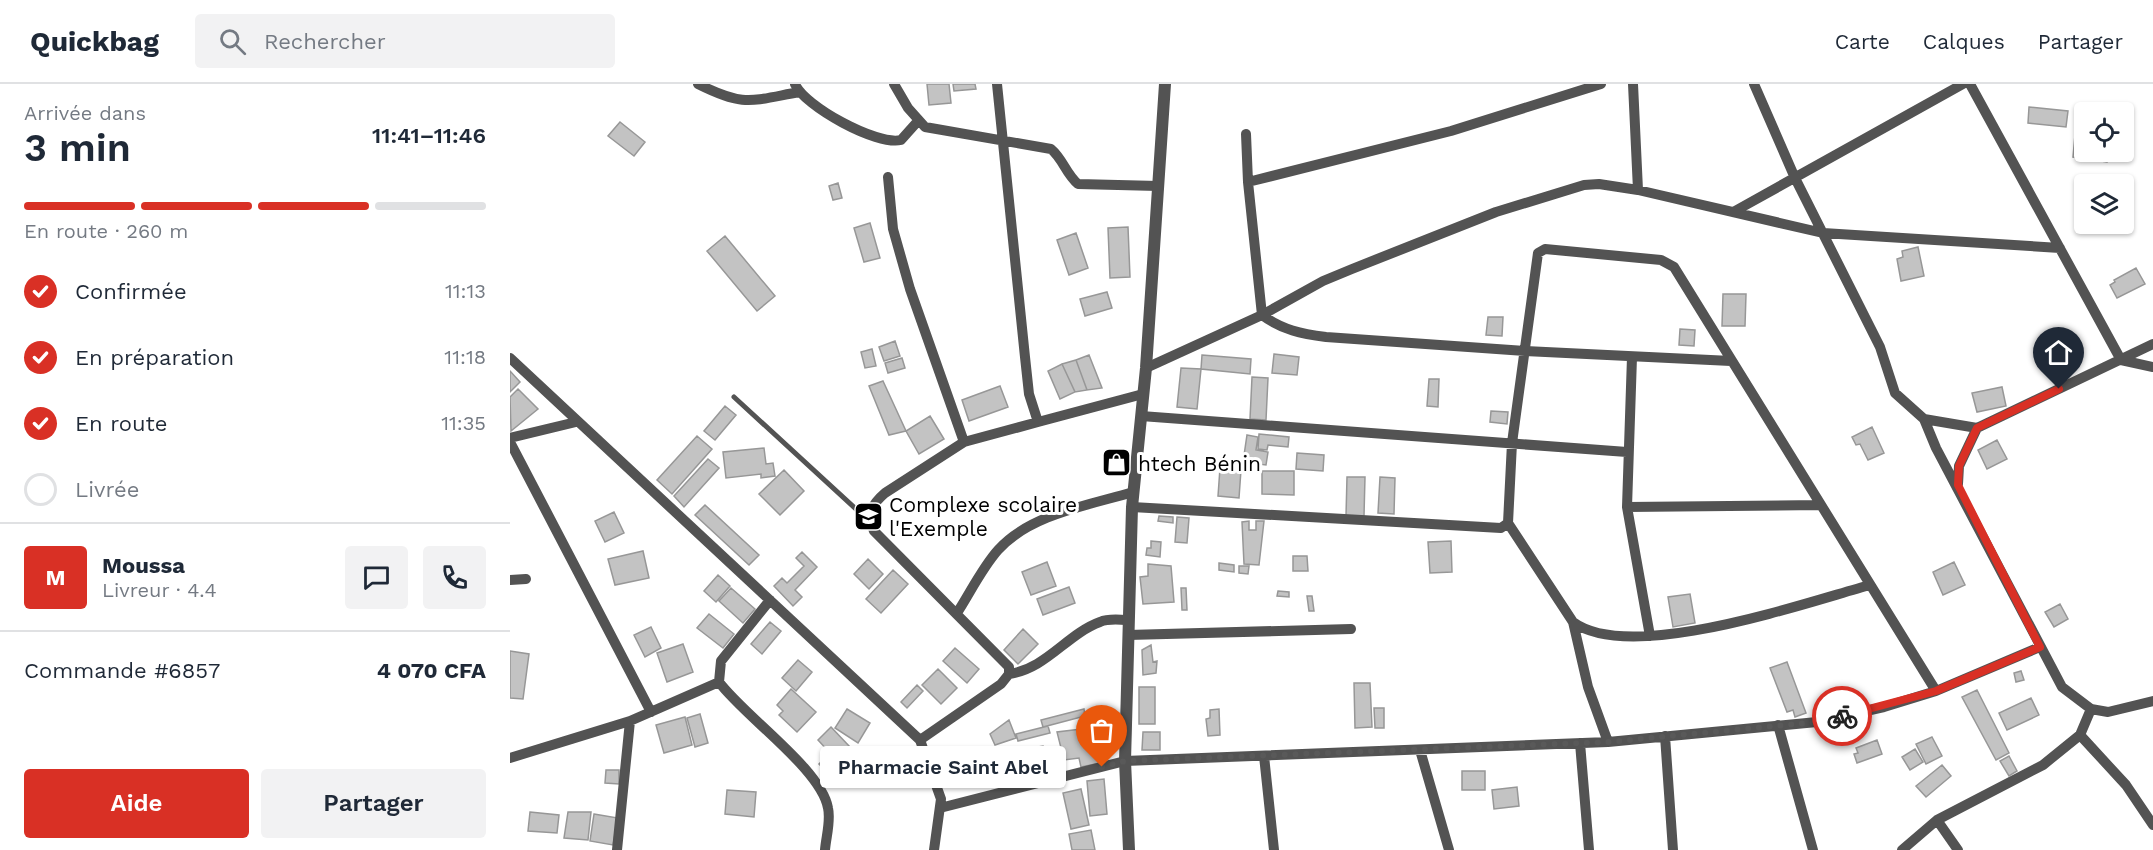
<!DOCTYPE html>
<html lang="fr">
<head>
<meta charset="utf-8">
<style>
  :root { --surface:#fff; --page:#f2f2f3; --text:#1f2937; --muted:#747a83; --line:#e0e1e3; --accent:#d93025 }
  body { margin:0; font-family:"Work Sans",sans-serif; background:var(--page); color:var(--text); height:100vh; display:flex; flex-direction:column; font-size:22px; white-space:nowrap }
  * { box-sizing:border-box; margin:0 }
  p { font-size:20px; color:var(--muted) }
  .icon { flex:none; width:33px; height:33px; fill:none; stroke:currentColor; stroke-width:2; stroke-linecap:round; stroke-linejoin:round }
  .map { position:relative; flex:1; overflow:hidden }
  .details { display:flex; flex-direction:column; background:var(--surface); width:510px }
  .details>* { flex:none }
  .controls { position:absolute; left:1564px; top:18px; display:grid; gap:12px }
  .controls a { display:grid; place-items:center; width:60px; height:60px; border-radius:6px; background:var(--surface); box-shadow:0 2px 4px #0004; font-size:30px }
  .pin { position:absolute; display:grid; place-items:center; width:51px; height:51px; color:#fff; margin:-62px -26px; border-radius:50% 50% 50% 0; rotate:-45deg; box-shadow:0 0 6px #0007 }
  .pin .icon { rotate:45deg }
  .courier { position:absolute; display:grid; place-items:center; width:60px; height:60px; margin:-30px; border:4px solid #d93025; border-radius:50%; background:#fff; color:#222; box-shadow:0 2px 8px #0007 }
  .bubble { position:absolute; height:42px; border-radius:6px; background:var(--surface); box-shadow:0 2px 4px #0004; font-size:20px; font-weight:600; line-height:42px; text-align:center }
  .summary em { font-style:normal; font-weight:600 }
  .summary div { display:flex; flex-direction:column-reverse }
  .summary { display:flex; align-items:center; justify-content:space-between; height:102px; padding:0 24px }
  h1 { font-size:39px; font-weight:600; line-height:45px }
  .bar { display:grid; grid-template-columns:repeat(4,1fr); gap:9px 6px; align-content:center; height:72px; padding:0 24px }
  .bar i { height:8px; border-radius:4px; background:var(--line) }
  .bar .on { background:var(--accent) }
  .bar p { grid-column:span 4 }
  .line { display:flex; align-items:center; gap:15px; padding:0 24px; border-top:2px solid var(--line) }
  .line div { flex:1 }
  .round { display:grid; place-items:center; flex:none; width:63px; height:63px; border-radius:6px; background:var(--page) }
  ol { padding:0 24px; list-style:none }
  li { display:flex; align-items:center; gap:18px; height:66px }
  li p { margin-inline-start:auto }
  li .icon { padding:6px; border-radius:50%; background:var(--accent); color:#fff; stroke-width:4 }
  li:last-child { color:var(--muted) }
  li i { width:33px; height:33px; border:3px solid var(--line); border-radius:50% }
  .action { display:flex; gap:12px; margin-top:auto; padding:12px 24px }
  .action a { flex:1; height:69px; border-radius:6px; background:var(--accent); color:#fff; font-size:24px; font-weight:600; line-height:69px; text-align:center }
  .action a+a { background:var(--page); color:var(--text) }
  header { display:flex; align-items:center; gap:36px; box-sizing:border-box; height:84px; padding:0 30px; background:var(--surface); border-bottom:2px solid var(--line) }
  header strong { font-size:28px }
  nav { display:flex; gap:33px; margin-inline-start:auto; font-size:21px }
  .search { width:420px; height:54px; background:var(--page); display:flex; align-items:center; gap:15px; box-sizing:border-box; padding:0 21px; border-radius:6px; color:var(--muted); font-size:22px }
  main { display:flex; flex:1; min-height:0 }
  .map>svg:first-child { display:block }
</style>
</head>
<body>
<header>
<strong>Quickbag</strong>
<div class="search"><svg class="icon" aria-label="search" viewBox="0 0 24 24"><circle cx="10" cy="10" r="6"/><path d="M15 15l6 6"/></svg>Rechercher</div>
<nav><a>Carte</a><a>Calques</a><a>Partager</a></nav>
</header>
<main>
<section class="details">
<div class="summary"><div><h1>3 min</h1><p>Arrivée dans</p></div><em>11:41–11:46</em></div>
<div class="bar"><i class="on"></i><i class="on"></i><i class="on"></i><i></i><p>En route · 260 m</p></div>
<ol>
<li><svg class="icon" aria-label="check" viewBox="0 0 24 24"><path d="M5 12l5 5 9-10"/></svg>Confirmée<p>11:13</p></li>
<li><svg class="icon" aria-label="check" viewBox="0 0 24 24"><path d="M5 12l5 5 9-10"/></svg>En préparation<p>11:18</p></li>
<li><svg class="icon" aria-label="check" viewBox="0 0 24 24"><path d="M5 12l5 5 9-10"/></svg>En route<p>11:35</p></li>
<li><i></i>Livrée</li>
</ol>
<div class="line" style="height:108px"><b class="round" style="background:var(--accent);color:#fff">M</b><div><b>Moussa</b><p>Livreur · 4.4</p></div><a class="round"><svg class="icon" aria-label="chat" viewBox="0 0 24 24"><path d="M4 5h16v11H9l-5 4z"/></svg></a><a class="round"><svg class="icon" aria-label="phone" viewBox="0 0 24 24"><path d="M5 4h4l2 5-3 2q2 4 5 5l2-3 5 2v4C11 20 4 13 5 4z"/></svg></a></div>
<div class="line" style="height:78px"><div>Commande #6857</div><b>4 070 CFA</b></div>
<div class="action"><a>Aide</a><a>Partager</a></div>
</section>
<div class="map">
<svg width="1643" height="766" viewBox="0 0 1643 766">
  <rect width="100%" height="100%" fill="#fff"/>
  <path fill="#c3c3c3" stroke="#979797" stroke-width="1.5" d="M 417,0 L 439,0 L 441,19 L 419,21 Z
    M 443,0 L 465,0 L 466,5 L 444,7 Z
    M 1519,23 L 1558,27 L 1556,43 L 1518,39 Z
    M 110,38 L 135,58 L 124,72 L 98,52 Z
    M 1565,51 L 1575,52 L 1575,68 L 1598,68 L 1597,78 L 1563,73 Z
    M 1603,68 L 1614,68 L 1613,74 L 1603,73 Z
    M 328,99 L 332,114 L 323,116 L 319,102 Z
    M 360,139 L 370,174 L 354,178 L 344,144 Z
    M 618,143 L 620,193 L 600,194 L 598,144 Z
    M 566,149 L 578,184 L 559,191 L 547,156 Z
    M 215,152 L 265,212 L 247,227 L 197,167 Z
    M 1408,163 L 1414,192 L 1391,197 L 1387,175 L 1393,173 L 1392,167 Z
    M 1626,184 L 1635,200 L 1607,214 L 1600,201 L 1605,198 L 1604,196 Z
    M 597,208 L 602,224 L 575,232 L 570,215 Z
    M 1213,210 L 1236,210 L 1235,242 L 1212,242 Z
    M 978,233 L 993,233 L 992,252 L 976,251 Z
    M 1170,245 L 1185,246 L 1184,262 L 1169,261 Z
    M 385,257 L 390,272 L 374,277 L 369,263 Z
    M 362,265 L 366,282 L 355,284 L 351,268 Z
    M 764,270 L 789,273 L 787,291 L 762,289 Z
    M 579,271 L 592,304 L 577,306 L 566,276 Z
    M 692,271 L 741,275 L 740,290 L 691,285 Z
    M 392,274 L 395,284 L 378,289 L 375,279 Z
    M 566,276 L 577,306 L 565,308 L 552,280 Z
    M 552,280 L 565,308 L 550,315 L 538,287 Z
    M 671,284 L 691,285 L 687,325 L 667,323 Z
    M 0,287 L 10,298 L 0,308 Z
    M 742,293 L 758,294 L 756,336 L 740,335 Z
    M 919,295 L 929,295 L 928,323 L 917,322 Z
    M 373,297 L 396,347 L 379,351 L 359,302 Z
    M 490,302 L 498,323 L 459,337 L 452,316 Z
    M 1492,303 L 1496,322 L 1467,328 L 1462,309 Z
    M 8,305 L 28,325 L 1,347 L 0,313 Z
    M 215,322 L 226,331 L 205,356 L 194,347 Z
    M 981,327 L 998,328 L 997,340 L 980,338 Z
    M 420,332 L 434,355 L 409,370 L 396,347 Z
    M 1362,343 L 1374,369 L 1358,376 L 1350,360 L 1346,361 L 1342,353 Z
    M 749,350 L 779,353 L 778,363 L 758,361 L 757,366 L 748,365 Z
    M 737,351 L 748,353 L 746,366 L 758,368 L 756,381 L 733,378 Z
    M 187,352 L 202,365 L 162,410 L 147,396 Z
    M 1487,356 L 1497,375 L 1477,385 L 1468,366 Z
    M 254,364 L 256,380 L 263,379 L 265,392 L 251,394 L 251,390 L 216,394 L 213,368 Z
    M 787,369 L 814,371 L 813,387 L 786,385 Z
    M 198,375 L 209,384 L 174,423 L 164,412 Z
    M 710,384 L 731,386 L 729,414 L 708,412 Z
    M 274,386 L 294,407 L 270,431 L 249,410 Z
    M 752,387 L 784,387 L 784,411 L 752,410 Z
    M 837,393 L 855,393 L 854,432 L 836,432 Z
    M 870,393 L 885,394 L 884,430 L 868,429 Z
    M 195,421 L 249,471 L 239,481 L 185,431 Z
    M 104,428 L 114,449 L 95,458 L 85,437 Z
    M 649,432 L 663,433 L 663,439 L 648,437 Z
    M 667,433 L 679,434 L 677,459 L 665,458 Z
    M 739,437 L 739,446 L 746,446 L 746,437 L 754,437 L 749,481 L 734,480 L 732,438 Z
    M 641,457 L 651,458 L 650,473 L 636,471 L 637,464 L 641,464 Z
    M 941,457 L 942,488 L 920,489 L 918,458 Z
    M 133,467 L 139,494 L 105,501 L 98,475 Z
    M 292,468 L 307,483 L 285,506 L 292,513 L 283,522 L 264,502 L 272,494 L 277,499 L 294,482 L 286,474 Z
    M 783,472 L 797,472 L 798,487 L 783,487 Z
    M 358,475 L 373,490 L 359,505 L 344,490 Z
    M 537,478 L 546,502 L 521,511 L 512,488 Z
    M 1444,478 L 1455,501 L 1433,511 L 1423,488 Z
    M 709,479 L 724,481 L 724,488 L 709,486 Z
    M 638,480 L 661,482 L 664,518 L 633,520 L 630,493 L 638,492 Z
    M 729,482 L 739,482 L 738,490 L 729,489 Z
    M 383,486 L 398,500 L 371,529 L 356,515 Z
    M 208,491 L 220,502 L 206,518 L 194,507 Z
    M 559,503 L 565,519 L 533,531 L 527,515 Z
    M 221,504 L 245,525 L 233,539 L 209,517 Z
    M 671,504 L 676,504 L 677,526 L 672,526 Z
    M 768,507 L 779,508 L 779,513 L 767,512 Z
    M 1180,510 L 1185,539 L 1163,543 L 1158,513 Z
    M 797,512 L 802,512 L 804,527 L 799,527 Z
    M 1550,520 L 1558,535 L 1544,543 L 1535,528 Z
    M 199,530 L 224,550 L 213,564 L 187,544 Z
    M 260,538 L 271,547 L 252,570 L 241,560 Z
    M 141,543 L 151,564 L 135,573 L 124,551 Z
    M 513,545 L 528,560 L 508,580 L 494,566 Z
    M 173,560 L 183,588 L 157,598 L 147,569 Z
    M 641,561 L 643,578 L 647,577 L 646,589 L 633,591 L 632,566 Z
    M 445,564 L 469,585 L 457,599 L 433,577 Z
    M 0,567 L 19,570 L 13,615 L 0,614 Z
    M 288,576 L 302,588 L 286,607 L 272,594 Z
    M 1277,578 L 1296,629 L 1285,633 L 1283,626 L 1277,628 L 1260,584 Z
    M 428,585 L 447,604 L 431,620 L 412,601 Z
    M 1511,587 L 1514,596 L 1506,598 L 1504,589 Z
    M 844,599 L 860,599 L 862,643 L 845,644 Z
    M 407,601 L 413,607 L 397,624 L 391,618 Z
    M 629,603 L 645,603 L 645,640 L 629,640 Z
    M 281,605 L 306,628 L 287,648 L 269,631 L 273,627 L 267,621 Z
    M 1467,606 L 1499,669 L 1486,676 L 1452,613 Z
    M 1521,614 L 1529,631 L 1497,646 L 1489,629 Z
    M 864,624 L 874,624 L 874,644 L 865,644 Z
    M 337,625 L 360,639 L 348,659 L 325,644 Z
    M 574,625 L 575,632 L 533,643 L 531,636 Z
    M 709,625 L 710,651 L 698,652 L 696,635 L 700,634 L 700,626 Z
    M 190,630 L 198,659 L 185,663 L 177,634 Z
    M 175,633 L 182,661 L 154,669 L 146,641 Z
    M 499,636 L 506,654 L 485,661 L 480,650 Z
    M 538,642 L 540,649 L 508,657 L 506,650 Z
    M 321,643 L 340,663 L 316,687 L 309,680 L 320,669 L 308,656 Z
    M 588,643 L 590,679 L 571,683 L 569,674 L 554,676 L 547,648 Z
    M 633,648 L 650,648 L 650,666 L 632,666 Z
    M 1422,653 L 1432,672 L 1416,680 L 1406,660 Z
    M 1367,656 L 1372,670 L 1347,679 L 1344,670 L 1348,669 L 1346,664 Z
    M 533,662 L 536,682 L 512,686 L 509,666 Z
    M 1405,665 L 1413,678 L 1400,686 L 1392,673 Z
    M 1499,672 L 1507,687 L 1499,692 L 1490,677 Z
    M 1432,681 L 1441,692 L 1416,713 L 1406,702 Z
    M 96,686 L 109,686 L 109,700 L 95,699 Z
    M 952,687 L 975,687 L 975,706 L 952,706 Z
    M 594,695 L 597,730 L 580,732 L 577,697 Z
    M 1007,703 L 1009,722 L 984,725 L 982,706 Z
    M 571,705 L 579,741 L 561,745 L 553,709 Z
    M 217,706 L 246,708 L 244,733 L 215,730 Z
    M 20,728 L 49,731 L 47,749 L 18,747 Z
    M 58,728 L 81,728 L 78,756 L 54,754 Z
    M 84,730 L 108,734 L 103,761 L 80,757 Z
    M 581,746 L 585,766 L 562,766 L 559,750 Z"/>
  <g fill="none" stroke-linecap="round" stroke-linejoin="round">
    <path stroke="#535353" stroke-width="5" d="M 224,313 L 359,437"/>
    <path stroke="#535353" stroke-width="10" d="M 188,0 C 234,23 240,17 289,8
      M 285,0 C 294,22 367,62 391,56 L 408,37
      M 384,0 L 398,24 L 415,43 L 541,65 C 553,75 556,90 568,100 L 648,102
      M 487,0 L 515,273 L 519,310 L 528,338 L 633,310
      M 1123,0 L 1128,106
      M 1244,0 L 1285,94 L 1370,263 L 1385,309 L 1414,335 L 1426,364 L 1552,603 L 1581,625 L 1598,628 L 1643,617
      M 1460,0 L 1611,276 L 1643,283
      M 736,50 L 738,98 L 752,231 C 772,246 792,250 816,253 L 1015,267 L 1221,277
      M 378,93 L 383,145 L 400,205 L 454,358 L 528,338
      M 738,98 L 941,47 L 1091,0
      M 1225,127 L 1453,0
      M 1122,273 L 1117,423 L 1140,552
      M 0,274 L 410,656 L 431,715 L 424,766
      M 636,284 L 752,231 L 813,197 L 842,185 L 986,128 L 1074,101 L 1089,100 L 1128,106 L 1313,149 L 1550,164
      M 631,332 L 1117,368
      M 1414,335 L 1467,344 L 1643,260
      M 0,354 L 66,338
      M 0,358 L 141,628
      M 1448,400 L 1449,382 L 1467,344
      M 622,423 L 991,444 L 998,439
      M 1117,423 L 1310,421
      M 0,496 L 16,495
      M 1360,501 C 1294,519 1120,580 1063,538 L 998,439 L 1002,359 L 1028,169 L 1035,165 L 1151,176 L 1164,183 L 1426,607
      M 447,529 C 460,509 472,484 488,466 C 520,430 580,421 623,408
      M 1063,538 L 1078,603 L 1098,658
      M 618,551 L 841,545
      M 499,590 C 536,585 557,550 590,538 C 599,534 609,536 618,536
      M 209,598 C 234,632 311,685 318,724 C 321,737 316,753 315,766
      M 1268,641 L 1303,766
      M 1570,651 L 1616,701 L 1643,741
      M 1155,652 L 1163,766
      M 410,656 L 491,600 L 499,590 L 499,583 L 364,447 C 357,430 361,421 375,409 L 454,358
      M 1070,659 L 1079,766
      M 910,666 L 939,766
      M 754,672 L 764,766
      M 0,674 L 120,637 L 209,598 L 211,577 L 260,516
      M 430,724 L 615,677 L 1098,658 L 1307,638 L 1374,623 L 1426,607 L 1530,563
      M 1427,736 L 1448,766
      M 107,766 L 120,637
      M 1392,766 L 1427,736 L 1533,681 L 1570,651 L 1581,625"/>
    <path stroke="#535353" stroke-width="12" d="M 619,766 L 615,677 L 622,423 L 636,284 L 655,0"/>
  </g>
  <g fill="none" stroke-linecap="round" stroke-linejoin="round">
    <path stroke="#595959" stroke-width="6" stroke-dasharray="0 10.8" d="M 592,683 L 615,677 L 1098,658 L 1307,638 L 1332,632"/>
    <path stroke="#d93025" stroke-width="8" d="M 1332,632 L 1426,607 L 1530,563 L 1448,401 L 1449,382 L 1467,344 L 1549,305"/>
  </g>
  <defs>
    <symbol id="shop-square" viewBox="-11 -11 22 22"><rect x="-9" y="-9" width="18" height="18" rx="4" fill="#000" stroke="#fff"/><path d="M-5-2.5h2.3a2.7 3.5 0 0 1 5.4 0H5L5.5 6h-11ZM-1.5-2.5h3a1.5 2.3 0 0 0-3 0Z" fill="#fff"/></symbol>
    <symbol id="school-square" viewBox="-11 -11 22 22"><rect x="-9" y="-9" width="18" height="18" rx="4" fill="#000" stroke="#fff"/><path d="M0-5L7-2L0 1L-7-2ZM-4 1L0 2.5L4 1V4Q0 6-4 4Z" fill="#fff"/></symbol>
  </defs>
  <g fill-rule="evenodd">
    <use href="#shop-square" x="590" y="362" width="33" height="33"/>
    <use href="#school-square" x="342" y="416" width="33" height="33"/>
  </g>
  <g text-anchor="middle" dominant-baseline="central" stroke-width="6" stroke-linejoin="round" paint-order="stroke">
    <g font-size="21" fill="#000" stroke="#fff" text-anchor="start">
      <text x="628" y="379">htech Bénin</text>
      <text x="379" y="420">Complexe scolaire<tspan x="379" dy="24">l'Exemple</tspan></text>
    </g>
  </g>
</svg>
<div class="controls">
<a><svg class="icon" aria-label="locate" viewBox="0 0 24 24"><circle cx="12" cy="12" r="6"/><path d="M12 2v4M12 18v4M2 12h4M18 12h4"/></svg></a>
<a><svg class="icon" aria-label="layers" viewBox="0 0 24 24"><path d="M12 4l9 5-9 5-9-5zM3 14l9 5 9-5"/></svg></a>
</div>
<div class="pin" style="left:592px;top:683px;background:#ea580c"><svg class="icon" aria-label="bag" viewBox="0 0 24 24"><path d="M5 8h14l-1 12H6zM9 8a3 3 0 0 1 6 0"/></svg></div>
<div class="pin" style="left:1549px;top:305px;background:#1f2937"><svg class="icon" aria-label="home" viewBox="0 0 24 24"><path d="M3 11l9-7 9 7M6 9v11h12V9"/></svg></div>
<div class="courier" style="left:1332px;top:632px"><svg class="icon" aria-label="bike" viewBox="0 0 24 24"><circle cx="6" cy="16" r="4"/><circle cx="18" cy="16" r="4"/><path d="M6 16l4-8h5l3 8M10 8l3 8H6M13 5h3"/></svg></div>
<div class="bubble" style="left:310px;top:662px;width:246px">Pharmacie Saint Abel</div>
</div>
</main>
</body>
</html>
